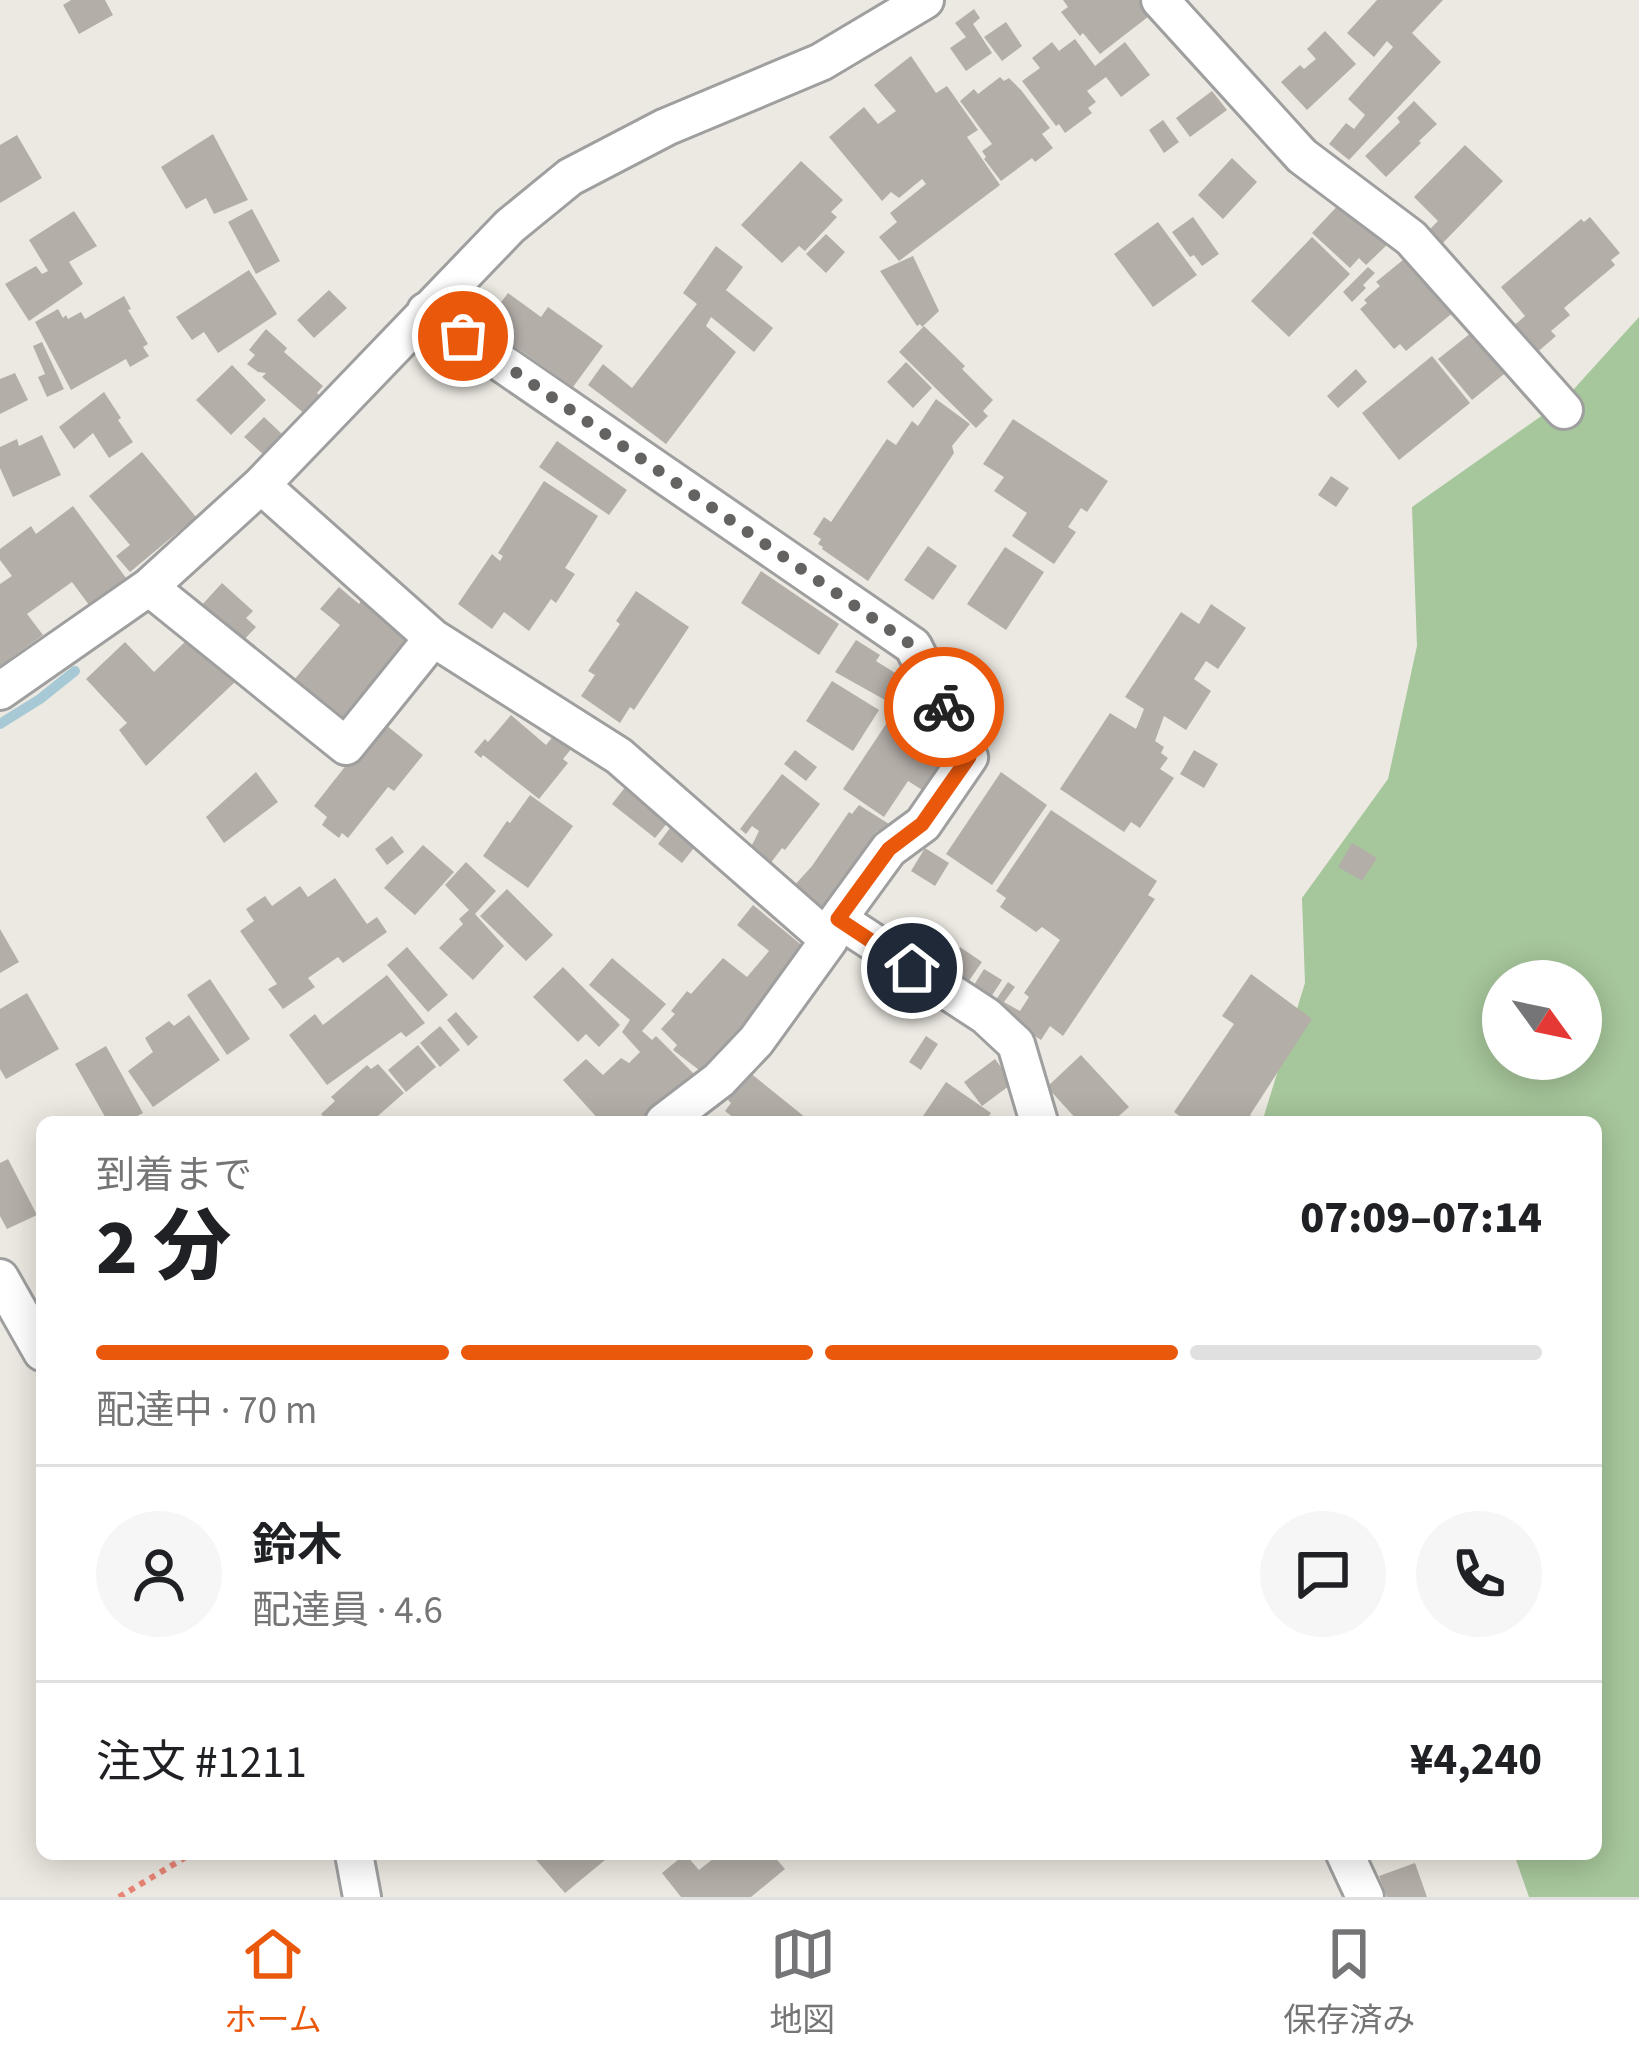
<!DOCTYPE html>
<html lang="ja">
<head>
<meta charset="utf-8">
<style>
  :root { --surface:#fff; --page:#f6f6f6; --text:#202124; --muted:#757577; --line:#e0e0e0; --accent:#ea580c }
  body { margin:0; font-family:"Source Sans 3","Noto Sans JP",sans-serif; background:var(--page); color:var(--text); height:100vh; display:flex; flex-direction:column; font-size:45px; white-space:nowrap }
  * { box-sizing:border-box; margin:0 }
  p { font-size:39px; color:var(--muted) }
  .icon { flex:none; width:66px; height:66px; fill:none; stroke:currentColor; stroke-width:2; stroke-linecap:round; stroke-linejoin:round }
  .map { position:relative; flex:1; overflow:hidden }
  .panel { position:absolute; left:36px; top:1116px; width:1566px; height:744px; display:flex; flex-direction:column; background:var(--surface); border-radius:18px; box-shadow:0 6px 30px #0003 }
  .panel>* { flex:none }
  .needle { width:78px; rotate:123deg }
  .controls { position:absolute; left:1482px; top:960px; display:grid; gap:24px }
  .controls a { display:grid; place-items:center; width:120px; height:120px; border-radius:50%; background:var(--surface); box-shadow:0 6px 30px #0003; font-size:60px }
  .pin { position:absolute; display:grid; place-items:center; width:102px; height:102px; color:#fff; margin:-51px; border:6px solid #fff; border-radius:50%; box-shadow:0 3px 12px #0007 }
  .courier { position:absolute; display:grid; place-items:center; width:120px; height:120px; margin:-60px; border:9px solid #ea580c; border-radius:50%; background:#fff; color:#222; box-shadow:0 3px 15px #0007 }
  .summary em { font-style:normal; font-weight:800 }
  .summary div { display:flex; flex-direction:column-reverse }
  .summary { display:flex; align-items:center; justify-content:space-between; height:204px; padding:0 60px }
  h1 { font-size:78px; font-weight:800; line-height:90px }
  .bar { display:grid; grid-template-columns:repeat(4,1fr); gap:18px 12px; align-content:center; height:144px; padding:0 60px }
  .bar i { height:15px; border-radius:9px; background:var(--line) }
  .bar .current { background:var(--accent) }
  .bar p { grid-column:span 4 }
  .line { display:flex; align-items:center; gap:30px; padding:0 60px; border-top:3px solid var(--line) }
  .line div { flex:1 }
  .round { display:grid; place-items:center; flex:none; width:126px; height:126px; border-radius:63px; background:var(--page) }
  .menu { display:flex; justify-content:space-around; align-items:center; height:168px; border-top:3px solid var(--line); background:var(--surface); font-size:33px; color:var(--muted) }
  .menu a { display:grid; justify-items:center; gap:6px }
  .menu .current { color:var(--accent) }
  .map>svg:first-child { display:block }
</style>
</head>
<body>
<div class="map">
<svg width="1639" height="1897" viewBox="0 0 1639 1897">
  <rect width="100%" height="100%" fill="#ece9e2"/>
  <path fill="#a6c69b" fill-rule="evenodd" d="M 1639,317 L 1639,1897 L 1529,1897 L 1514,1854 L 1596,1854 L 1596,1122 L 1265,1122 L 1263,1119 L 1305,983 L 1302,898 L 1388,779 L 1417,646 L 1412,507 L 1564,400 ZM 1503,981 L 1581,981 L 1581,1059 L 1503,1059 Z"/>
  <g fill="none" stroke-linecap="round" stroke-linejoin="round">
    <path stroke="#a7c9d5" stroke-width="10" d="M 0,724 L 40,699 L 75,671"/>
  </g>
  <path fill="#b4aea8" d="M 71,0 L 105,0 L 113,15 L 79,34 L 63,5 Z
    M 1063,0 L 1142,0 L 1153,13 L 1100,54 L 1083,33 L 1080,36 L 1061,12 L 1068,7 Z
    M 1377,0 L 1443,0 L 1412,33 L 1441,62 L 1349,160 L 1329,144 L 1346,123 L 1354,129 L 1365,115 L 1348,99 L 1393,47 L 1387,41 L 1374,57 L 1347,33 Z
    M 974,9 L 980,18 L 973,24 L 992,53 L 966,71 L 950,48 L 966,37 L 955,23 Z
    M 1006,22 L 1022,46 L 1002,61 L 984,37 Z
    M 1325,31 L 1356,64 L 1307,110 L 1281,82 L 1300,65 L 1304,69 L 1316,59 L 1307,49 Z
    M 1075,39 L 1095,66 L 1125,42 L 1150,75 L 1121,97 L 1106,77 L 1087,91 L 1096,102 L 1088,108 L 1092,113 L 1065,133 L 1059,124 L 1056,126 L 1022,81 L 1040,68 L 1032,58 L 1052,42 L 1059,51 Z
    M 911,56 L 936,93 L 947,86 L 978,130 L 967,137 L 1000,185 L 899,261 L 879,237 L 897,222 L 890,213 L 926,184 L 922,179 L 899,198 L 891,192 L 882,201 L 829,137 L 864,107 L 878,124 L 896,111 L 874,85 Z
    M 1000,77 L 1004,81 L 1009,78 L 1021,90 L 1050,128 L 1042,134 L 1053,148 L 1035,162 L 1032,158 L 1001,181 L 984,159 L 986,157 L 982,151 L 992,144 L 960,101 L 974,89 L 978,94 Z
    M 1212,91 L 1227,110 L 1190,137 L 1176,118 Z
    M 1414,101 L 1437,124 L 1419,141 L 1421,143 L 1386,177 L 1365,156 L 1400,122 L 1397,118 Z
    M 1163,120 L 1179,142 L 1164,153 L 1149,130 Z
    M 213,134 L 248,200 L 214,214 L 206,198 L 186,209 L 161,167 Z
    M 17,135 L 42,178 L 0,203 L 0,145 Z
    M 1465,145 L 1503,181 L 1438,248 L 1424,235 L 1438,221 L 1414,197 Z
    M 1232,158 L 1257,182 L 1223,219 L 1198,195 Z
    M 801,161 L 843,200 L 831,212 L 837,217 L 805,251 L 799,246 L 782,263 L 741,225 Z
    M 1344,199 L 1390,242 L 1366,265 L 1359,258 L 1350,268 L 1312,233 Z
    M 252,209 L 280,261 L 256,274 L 228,222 Z
    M 74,211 L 97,246 L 69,262 L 83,284 L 29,321 L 5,284 L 36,266 L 42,274 L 48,271 L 29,240 Z
    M 1193,217 L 1219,254 L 1202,266 L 1194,255 L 1190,257 L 1172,232 Z
    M 1590,217 L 1620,253 L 1611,260 L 1615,265 L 1564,308 L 1570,315 L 1551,331 L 1556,336 L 1534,355 L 1511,328 L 1525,316 L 1501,287 L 1581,219 L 1584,222 Z
    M 1158,222 L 1197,275 L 1153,307 L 1114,254 Z
    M 826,234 L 845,252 L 826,273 L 806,254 Z
    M 1312,237 L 1350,274 L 1289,337 L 1251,301 Z
    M 716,246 L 743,267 L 726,290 L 773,328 L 754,352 L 711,317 L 706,326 L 736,352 L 666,444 L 588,385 L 603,364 L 632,388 L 697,304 L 683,293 Z
    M 1409,255 L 1455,311 L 1406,351 L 1400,344 L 1394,349 L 1360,309 L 1367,303 L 1364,300 L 1380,286 L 1376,282 Z
    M 913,256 L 939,311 L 922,327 L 920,324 L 917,326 L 880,271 Z
    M 1368,267 L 1375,273 L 1363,285 L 1366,288 L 1352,302 L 1343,292 Z
    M 249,270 L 277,314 L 218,353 L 204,332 L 192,340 L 176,317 Z
    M 329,290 L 347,308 L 314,338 L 297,320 Z
    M 508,293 L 541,317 L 548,307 L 603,346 L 573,387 L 484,325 Z
    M 124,296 L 131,309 L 128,310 L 148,344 L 143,347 L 149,356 L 130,367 L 126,359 L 71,390 L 35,322 L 58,309 L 63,318 L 66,315 L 68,319 L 81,312 L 85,319 Z
    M 924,326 L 965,366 L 962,369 L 993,400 L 983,411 L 988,416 L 976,428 L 899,352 Z
    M 266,329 L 287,348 L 284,352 L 323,386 L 317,393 L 322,398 L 307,416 L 262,377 L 266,373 L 258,372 L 247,364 L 255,355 L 249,350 Z
    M 1476,329 L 1509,370 L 1472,400 L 1438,359 Z
    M 42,342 L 64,389 L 47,397 L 38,377 L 45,374 L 33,346 Z
    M 1432,356 L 1470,403 L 1399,460 L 1362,413 Z
    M 906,362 L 932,388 L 913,408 L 887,382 Z
    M 232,365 L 266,400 L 231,435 L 196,400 Z
    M 1356,369 L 1367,382 L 1338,408 L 1327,396 Z
    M 15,373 L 28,400 L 0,414 L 0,379 Z
    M 104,392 L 121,418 L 118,420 L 133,442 L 109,458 L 93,433 L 74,449 L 59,427 Z
    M 936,399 L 970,424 L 952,446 L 954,453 L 868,581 L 822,549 L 823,547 L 818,544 L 821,539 L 813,534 L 824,517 L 831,522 L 887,439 L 896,445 L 912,421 L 918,426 Z
    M 264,417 L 283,435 L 264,455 L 244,437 Z
    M 1013,419 L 1108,481 L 1087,512 L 1081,508 L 1068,527 L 1076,532 L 1054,564 L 1012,536 L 1027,513 L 994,491 L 1004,477 L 983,464 Z
    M 42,435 L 61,475 L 13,497 L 0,468 L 0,447 L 17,439 L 19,446 Z
    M 557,441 L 627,490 L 609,515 L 539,467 Z
    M 142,452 L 196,517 L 130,572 L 116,556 L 130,545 L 89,496 Z
    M 1331,476 L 1349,488 L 1336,507 L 1318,495 Z
    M 544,481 L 598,516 L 565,568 L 575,574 L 556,603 L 551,599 L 529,631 L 504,612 L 492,629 L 458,604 L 492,554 L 500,561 L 503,556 L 498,553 Z
    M 73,506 L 126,578 L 89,605 L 72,582 L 27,614 L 43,635 L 0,666 L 0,584 L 12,576 L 0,560 L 0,549 L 31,526 L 36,534 Z
    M 928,546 L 957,566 L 933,600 L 904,580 Z
    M 1005,547 L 1044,572 L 1006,630 L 967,604 Z
    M 761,571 L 839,624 L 819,655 L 741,603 Z
    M 222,583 L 253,611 L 246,618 L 256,627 L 240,644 L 200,607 Z
    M 339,587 L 359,604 L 362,599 L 414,643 L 346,723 L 294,680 L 340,625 L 320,609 Z
    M 636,591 L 689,627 L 634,710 L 630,707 L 620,723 L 581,696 L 595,675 L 588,671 L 620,624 L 616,621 Z
    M 1211,604 L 1246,628 L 1218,669 L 1206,661 L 1194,679 L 1211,691 L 1186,730 L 1164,716 L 1155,741 L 1164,747 L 1161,753 L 1168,758 L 1160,769 L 1174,778 L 1140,828 L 1131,822 L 1124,832 L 1060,789 L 1110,713 L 1136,729 L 1144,709 L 1125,697 L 1181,612 L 1199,624 Z
    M 191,636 L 235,682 L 146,766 L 119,730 L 127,723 L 86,679 L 125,642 L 154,672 Z
    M 856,640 L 880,655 L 876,661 L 908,681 L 894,705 L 835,672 Z
    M 832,681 L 879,710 L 853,751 L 806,721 Z
    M 894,712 L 928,735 L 921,747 L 928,752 L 926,755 L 941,765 L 924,791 L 908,781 L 884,817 L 843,789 Z
    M 511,715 L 546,745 L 555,734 L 572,748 L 563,759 L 568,763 L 539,799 L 483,755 L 481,758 L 474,752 L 485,739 L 488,742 Z
    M 381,721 L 423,755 L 394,791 L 388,787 L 348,838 L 342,833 L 339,838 L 322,825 L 327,817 L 314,806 Z
    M 795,750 L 817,767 L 806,781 L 784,764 Z
    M 1194,750 L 1218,764 L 1204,788 L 1180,774 Z
    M 256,772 L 278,802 L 224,843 L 206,817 Z
    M 1001,772 L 1047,805 L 992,885 L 946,854 Z
    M 782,774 L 820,804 L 785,850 L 782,848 L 770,864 L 750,849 L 759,831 L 752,826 L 746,834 L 740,829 Z
    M 630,781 L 673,816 L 655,838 L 612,804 Z
    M 530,795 L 573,826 L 528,888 L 483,856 L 507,821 L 510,823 Z
    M 859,805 L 889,824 L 882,834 L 877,831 L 868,844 L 871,846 L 823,911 L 793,887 L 812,866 L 849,812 L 852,814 Z
    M 1051,810 L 1157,881 L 1148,895 L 1155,899 L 1063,1036 L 1050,1026 L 1041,1040 L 991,1007 L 1008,982 L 1015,987 L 1004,1002 L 1020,1011 L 1029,997 L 1024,993 L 1060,940 L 1042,927 L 1036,932 L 1000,907 L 1006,898 L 996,891 Z
    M 676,820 L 701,839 L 682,863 L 658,844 Z
    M 392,836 L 404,852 L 387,865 L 375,849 Z
    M 1352,843 L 1377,858 L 1362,881 L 1338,867 Z
    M 423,845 L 454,872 L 415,915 L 384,888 Z
    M 925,848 L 949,863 L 935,886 L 911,871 Z
    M 466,862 L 496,891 L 475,914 L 504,946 L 473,980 L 439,948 L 463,924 L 459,919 L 469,910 L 445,885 Z
    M 335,878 L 367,924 L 377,917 L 387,932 L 343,963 L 338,957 L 308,978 L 315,987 L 283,1009 L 268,989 L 277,984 L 240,931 L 254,921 L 246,909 L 265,896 L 272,906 L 300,886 L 308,897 Z
    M 507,889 L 553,935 L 526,961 L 480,916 Z
    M 753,905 L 804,947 L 792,968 L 703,1073 L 673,1050 L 677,1045 L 661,1029 L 675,1014 L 671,1011 L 687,991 L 691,994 L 723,958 L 747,977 L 769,951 L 737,925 Z
    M 0,929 L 19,962 L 0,973 Z
    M 942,935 L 957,944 L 940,968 L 926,958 Z
    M 407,947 L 448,995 L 428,1012 L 387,965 Z
    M 960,947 L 982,962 L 966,985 L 944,972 Z
    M 612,958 L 666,1004 L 642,1031 L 652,1040 L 656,1036 L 697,1077 L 649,1122 L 636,1116 L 629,1122 L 601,1122 L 563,1080 L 586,1059 L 603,1075 L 621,1058 L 629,1063 L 640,1052 L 622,1032 L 630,1020 L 589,985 Z
    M 563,967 L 620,1025 L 599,1047 L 586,1034 L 578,1042 L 533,997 Z
    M 984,969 L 1002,980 L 991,997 L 974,985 Z
    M 1251,974 L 1312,1019 L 1250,1115 L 1260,1122 L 1188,1122 L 1174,1112 L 1234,1024 L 1222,1016 Z
    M 387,975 L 425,1023 L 406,1037 L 401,1032 L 327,1085 L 289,1035 L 315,1014 L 323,1025 Z
    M 210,979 L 250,1039 L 227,1055 L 187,995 Z
    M 27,993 L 59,1049 L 6,1079 L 0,1069 L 0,1009 Z
    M 456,1012 L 478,1037 L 468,1046 L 447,1020 Z
    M 189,1015 L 220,1060 L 153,1107 L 128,1071 L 153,1052 L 145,1038 L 169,1021 L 174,1026 Z
    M 440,1026 L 460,1050 L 440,1067 L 420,1043 Z
    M 926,1036 L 938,1044 L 921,1070 L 909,1062 Z
    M 418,1045 L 436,1067 L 406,1092 L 388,1070 Z
    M 106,1046 L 143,1113 L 126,1122 L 108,1122 L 75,1064 Z
    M 1081,1055 L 1129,1107 L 1112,1122 L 1079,1122 L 1047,1087 Z
    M 995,1059 L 1013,1083 L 982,1106 L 964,1082 Z
    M 378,1064 L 404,1093 L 371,1122 L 328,1122 L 321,1114 L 335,1101 L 331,1097 L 367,1065 L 371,1069 Z
    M 749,1072 L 811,1122 L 739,1122 L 725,1111 L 731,1103 L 728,1100 Z
    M 946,1082 L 991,1113 L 985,1122 L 919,1122 Z
    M 8,1159 L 37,1215 L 7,1229 L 0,1216 L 0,1163 Z
    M 531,1854 L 599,1854 L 605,1860 L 565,1893 Z
    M 685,1854 L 699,1870 L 719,1854 L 772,1854 L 785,1869 L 751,1897 L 681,1897 L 662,1873 Z
    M 1415,1863 L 1427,1897 L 1387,1897 L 1379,1876 Z"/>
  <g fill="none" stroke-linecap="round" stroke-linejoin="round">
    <defs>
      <path id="minor" d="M 1160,0 L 1302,156 L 1411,238 L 1564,410
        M 426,311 L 913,646 L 969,757 L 923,824 L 889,849 L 838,919 L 829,940 L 756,1041 L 719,1080 L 664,1122
        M 261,485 L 433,638 L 619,756 L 829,940
        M 149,587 L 346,746 L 433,638
        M 0,691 L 149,587 L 261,485 L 510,226 L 570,177 L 666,127 L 821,62 L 925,0
        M 838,919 L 986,1016 L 1016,1044 L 1039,1122
        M 0,1278 L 42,1352
        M 354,1854 L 362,1897
        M 1345,1854 L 1365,1897"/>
    </defs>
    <use href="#minor" stroke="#9f9f9f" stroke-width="42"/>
    <path stroke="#e98576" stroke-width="6" stroke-dasharray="6 6" stroke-linecap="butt" d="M 119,1897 L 191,1854"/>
    <use href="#minor" stroke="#fff" stroke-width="36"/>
  </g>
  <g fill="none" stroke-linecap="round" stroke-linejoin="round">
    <path stroke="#646361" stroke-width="12" stroke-dasharray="0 21.6" d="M 463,336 L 913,646 L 944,707"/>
    <path stroke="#ea580c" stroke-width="15" d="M 912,968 L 838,919 L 889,849 L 922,824 L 969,757 L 944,707"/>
  </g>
</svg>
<div class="controls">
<a><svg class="needle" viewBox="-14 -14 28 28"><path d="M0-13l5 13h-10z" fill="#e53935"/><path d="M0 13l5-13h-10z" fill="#757577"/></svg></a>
</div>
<div class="pin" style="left:463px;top:336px;background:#ea580c"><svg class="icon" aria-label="bag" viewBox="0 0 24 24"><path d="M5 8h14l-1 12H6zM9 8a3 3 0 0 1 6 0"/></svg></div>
<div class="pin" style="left:912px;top:968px;background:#1f2937"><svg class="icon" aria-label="home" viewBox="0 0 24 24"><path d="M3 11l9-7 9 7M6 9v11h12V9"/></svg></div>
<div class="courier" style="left:944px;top:707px"><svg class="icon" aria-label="bike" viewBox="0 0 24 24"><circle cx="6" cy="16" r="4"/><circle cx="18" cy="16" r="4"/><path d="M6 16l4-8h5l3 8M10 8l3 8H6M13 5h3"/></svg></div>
<section class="panel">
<div class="summary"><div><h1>2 分</h1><p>到着まで</p></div><em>07:09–07:14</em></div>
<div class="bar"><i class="current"></i><i class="current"></i><i class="current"></i><i></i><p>配達中 · 70 m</p></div>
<div class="line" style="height:216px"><a class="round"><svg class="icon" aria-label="person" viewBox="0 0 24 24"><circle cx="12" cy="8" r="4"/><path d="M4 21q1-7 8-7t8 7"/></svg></a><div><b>鈴木</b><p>配達員 · 4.6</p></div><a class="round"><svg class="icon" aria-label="chat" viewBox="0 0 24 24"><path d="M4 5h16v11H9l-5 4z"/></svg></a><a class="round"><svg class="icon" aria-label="phone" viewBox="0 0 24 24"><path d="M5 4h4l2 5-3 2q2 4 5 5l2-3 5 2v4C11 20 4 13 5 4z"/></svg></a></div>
<div class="line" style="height:156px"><div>注文 #1211</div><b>¥4,240</b></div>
</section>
</div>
<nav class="menu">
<a class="current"><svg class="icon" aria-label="home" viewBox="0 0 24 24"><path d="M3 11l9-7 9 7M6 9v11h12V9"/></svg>ホーム</a>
<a><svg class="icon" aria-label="map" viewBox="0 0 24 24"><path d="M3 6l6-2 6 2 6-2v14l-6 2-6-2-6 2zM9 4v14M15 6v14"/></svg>地図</a>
<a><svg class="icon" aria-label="saved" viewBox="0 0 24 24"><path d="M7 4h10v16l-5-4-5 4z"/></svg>保存済み</a>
</nav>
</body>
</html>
